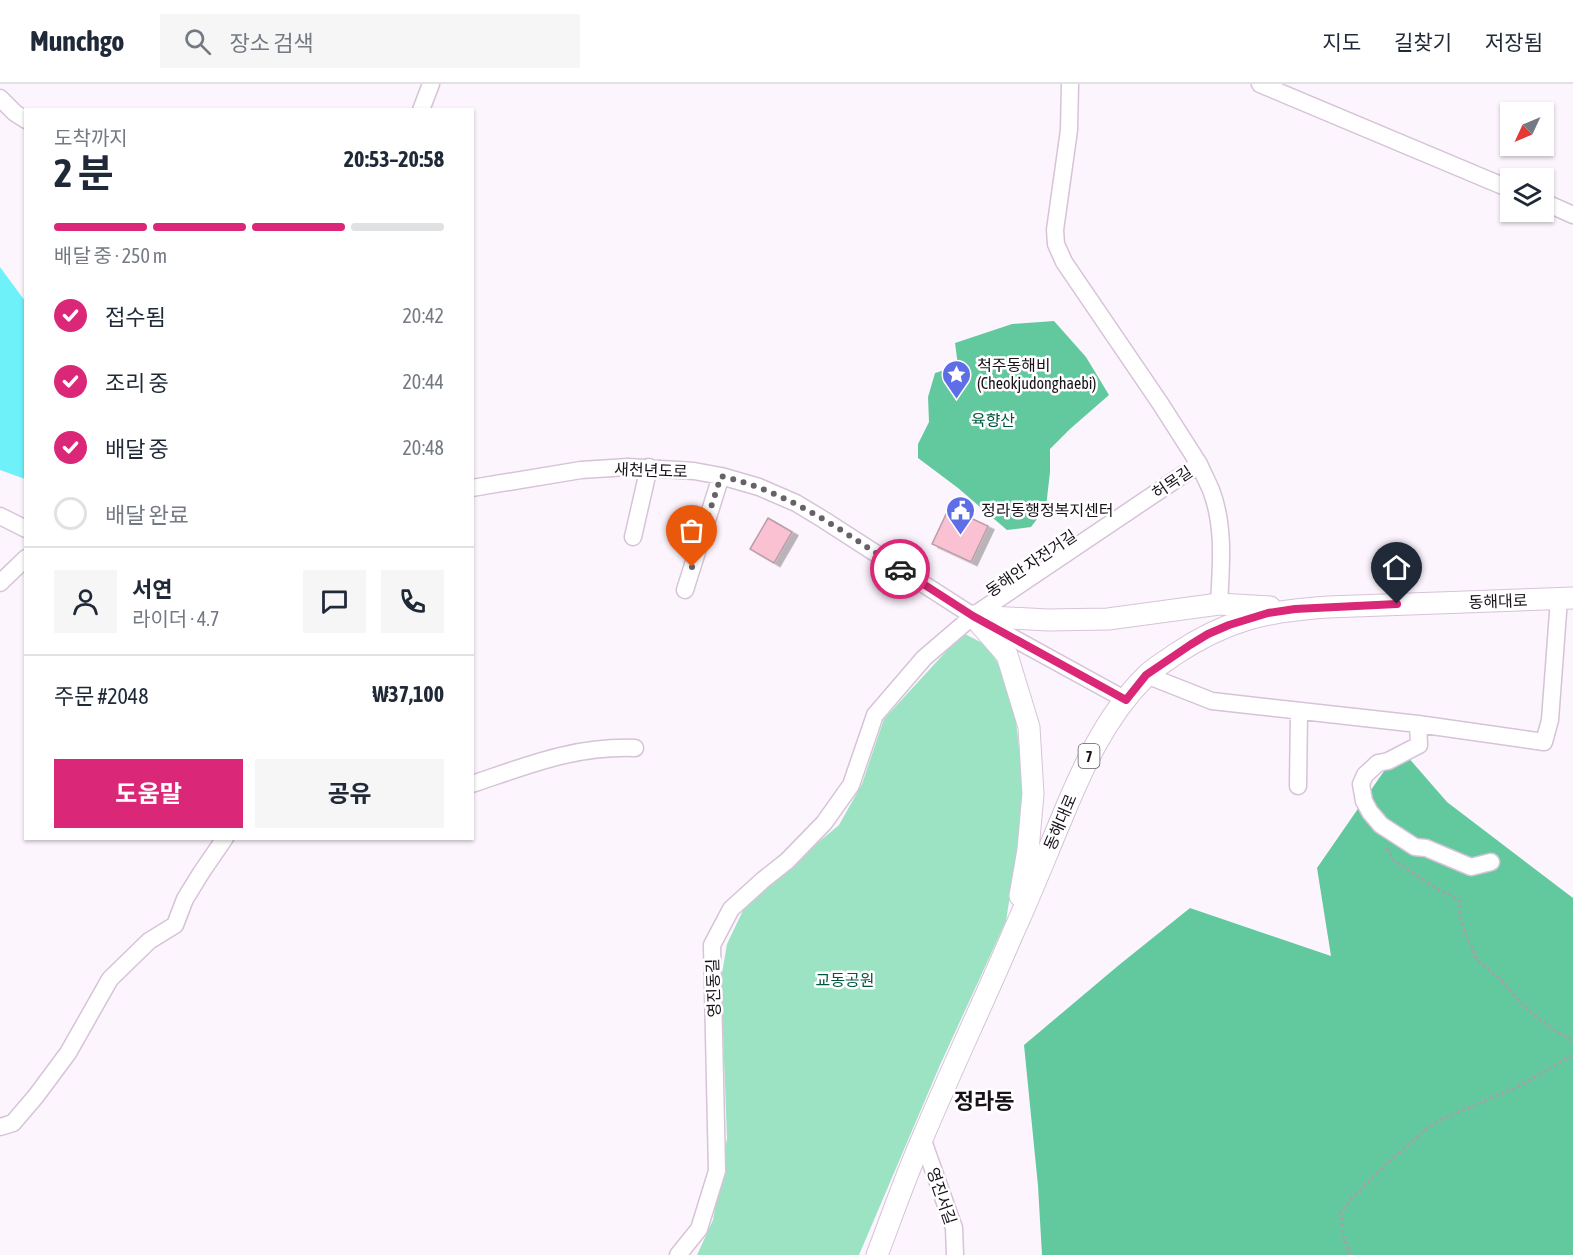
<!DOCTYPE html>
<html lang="ko">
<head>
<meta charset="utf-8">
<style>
  :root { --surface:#fff; --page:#f6f6f7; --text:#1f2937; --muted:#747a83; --line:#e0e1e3; --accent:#db2777 }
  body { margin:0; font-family:"Asap Condensed","Noto Sans KR",sans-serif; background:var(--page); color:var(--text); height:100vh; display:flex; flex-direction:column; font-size:22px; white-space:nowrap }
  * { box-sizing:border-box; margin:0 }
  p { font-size:20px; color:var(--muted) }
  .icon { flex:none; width:33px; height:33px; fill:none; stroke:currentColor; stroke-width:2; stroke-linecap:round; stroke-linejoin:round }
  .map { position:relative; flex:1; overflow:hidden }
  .sheet { position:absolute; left:24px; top:24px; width:450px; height:732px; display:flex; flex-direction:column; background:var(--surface); border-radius:0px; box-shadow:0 2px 4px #0004 }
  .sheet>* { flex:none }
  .needle { width:39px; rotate:226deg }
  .controls { position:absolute; left:1500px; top:18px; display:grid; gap:12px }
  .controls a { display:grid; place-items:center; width:54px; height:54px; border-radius:0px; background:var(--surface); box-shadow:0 2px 4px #0004; font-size:30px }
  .pin { position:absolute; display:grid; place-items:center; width:51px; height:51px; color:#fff; margin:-62px -26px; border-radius:50% 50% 50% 0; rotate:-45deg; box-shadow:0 0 6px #0007 }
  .pin .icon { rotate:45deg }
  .courier { position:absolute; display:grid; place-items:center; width:60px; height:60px; margin:-30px; border:4px solid #db2777; border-radius:50%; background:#fff; color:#222; box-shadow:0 2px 8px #0007 }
  .summary em { font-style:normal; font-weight:700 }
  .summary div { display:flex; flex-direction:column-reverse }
  .summary { display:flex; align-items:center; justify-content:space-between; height:102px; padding:0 30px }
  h1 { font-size:39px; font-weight:700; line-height:45px }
  .bar { display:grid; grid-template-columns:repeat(4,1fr); gap:9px 6px; align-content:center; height:72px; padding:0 30px }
  .bar i { height:8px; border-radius:4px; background:var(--line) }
  .bar .current { background:var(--accent) }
  .bar p { grid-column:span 4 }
  .line { display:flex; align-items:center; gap:15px; padding:0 30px; border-top:2px solid var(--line) }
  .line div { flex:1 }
  .round { display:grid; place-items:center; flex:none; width:63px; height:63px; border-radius:0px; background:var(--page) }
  ol { padding:0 30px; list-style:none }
  li { display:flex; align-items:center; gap:18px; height:66px }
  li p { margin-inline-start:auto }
  li .icon { padding:6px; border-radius:50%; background:var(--accent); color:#fff; stroke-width:4 }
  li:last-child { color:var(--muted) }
  li i { width:33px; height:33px; border:3px solid var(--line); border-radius:50% }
  .button { display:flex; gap:12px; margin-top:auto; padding:12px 30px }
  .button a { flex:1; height:69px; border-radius:0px; background:var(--accent); color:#fff; font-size:24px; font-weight:700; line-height:69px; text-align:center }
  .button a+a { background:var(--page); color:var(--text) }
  header { display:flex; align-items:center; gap:36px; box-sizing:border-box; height:84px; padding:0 30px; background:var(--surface); border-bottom:2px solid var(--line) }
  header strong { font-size:28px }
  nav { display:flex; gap:33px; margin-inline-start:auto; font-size:21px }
  .search { width:420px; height:54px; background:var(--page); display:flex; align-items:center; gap:15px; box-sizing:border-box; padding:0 21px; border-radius:0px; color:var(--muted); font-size:22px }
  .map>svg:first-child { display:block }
</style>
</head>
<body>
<header>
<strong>Munchgo</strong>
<div class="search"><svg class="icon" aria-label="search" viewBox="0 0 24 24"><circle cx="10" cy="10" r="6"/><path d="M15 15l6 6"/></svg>장소 검색</div>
<nav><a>지도</a><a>길찾기</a><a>저장됨</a></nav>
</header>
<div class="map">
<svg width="1573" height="1171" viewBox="0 0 1573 1171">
  <defs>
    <filter id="shadow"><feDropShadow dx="6" dy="3.5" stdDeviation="0" flood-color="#0004"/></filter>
  </defs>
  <rect width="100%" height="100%" fill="#fdf5fe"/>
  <path fill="#9ce3c3" d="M 963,549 L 988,562 L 1002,587 L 1015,629 L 1025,714 L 1006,837 L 940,981 L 859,1171 L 697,1171 L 713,1136 L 727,1054 L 721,895 L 727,860 L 747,818 L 839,741 L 862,700 L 884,635 Z"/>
  <path fill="#62c99f" d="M 1054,237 L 1086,273 L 1109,311 L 1070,345 L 1050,365 L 1050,388 L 1046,423 L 1031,443 L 1007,446 L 958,404 L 918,374 L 918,360 L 929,338 L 928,313 L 935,289 L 958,282 L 955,259 L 1012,240 Z
    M 1400,664 L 1447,718 L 1573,814 L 1573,1171 L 1042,1171 L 1038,1102 L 1024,961 L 1119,881 L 1190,824 L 1331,872 L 1317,784 Z"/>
  <path fill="#6ff1fa" d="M 0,183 L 25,217 L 25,395 L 0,386 Z"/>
  <path fill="#fac1d3" stroke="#bb9ea7" stroke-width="1.5" filter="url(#shadow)" d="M 949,424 L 988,442 L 971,478 L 932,460 Z
    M 768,434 L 792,448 L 774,479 L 750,465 Z"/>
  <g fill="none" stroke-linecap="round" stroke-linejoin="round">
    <defs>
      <path id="minor" d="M 1260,0 L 1510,105
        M 0,14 L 15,29 L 26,36
        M 421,26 L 431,0
        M 1544,118 L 1573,131
        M 1199,380 C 1203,389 1207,397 1211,406 C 1225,442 1221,483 1219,520
        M 472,404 L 581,386 L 628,383 L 694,387 L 721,392 L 759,403 L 796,419 L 824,436 L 973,532 L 1126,616
        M 0,432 L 26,445
        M 633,453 L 649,383
        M 0,499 L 26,474
        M 685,506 L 721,392
        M 1146,591 L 1212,617 L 1418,640 L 1544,658 L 1550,636 L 1559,515
        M 1418,640 L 1419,661 L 1388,677 L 1378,679 L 1365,691 L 1361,700 L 1364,717 L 1370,728 L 1381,741 L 1415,763 L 1426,764 L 1471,783 L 1491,778
        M 472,700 C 529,681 574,662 635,664
        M 1298,702 L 1299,627
        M 0,1043 L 13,1039 L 36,1012 L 68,969 L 110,895 L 149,857 L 175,841 L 185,815 L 201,789 L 225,754
        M 922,1054 L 954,1144 L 955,1171
        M 678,1171 L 699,1145 L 717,1087 L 712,861 L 731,825 L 763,796 L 787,777 L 824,739 L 851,701 L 875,631 L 924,574 L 973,532 L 1199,380 L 1160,319 L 1064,178 L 1056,160 L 1055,146 L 1069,46 L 1070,0"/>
      <path id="major" d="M 973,532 L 1007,571 L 1029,643 L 1033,710 L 1028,766 L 1020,812
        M 973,532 L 1048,536 L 1108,535 L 1219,520 L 1270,523
        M 877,1171 C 892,1132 906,1091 923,1053 C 952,984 984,917 1013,849 C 1030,812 1045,774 1061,736 C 1082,685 1105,633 1145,593 C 1153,584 1165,578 1174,571 C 1226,536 1266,527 1328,523 L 1573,514"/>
    </defs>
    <use href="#minor" stroke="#d6c3d8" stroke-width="19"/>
    <use href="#major" stroke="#d6c3d8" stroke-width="23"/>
    <path stroke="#a79fa8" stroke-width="3" stroke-dasharray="3 3" stroke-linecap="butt" d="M 1387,764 L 1393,776 L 1441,807 L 1459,815 L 1460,832 L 1466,851 L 1477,876 L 1500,895 L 1520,918 L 1537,933 L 1549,943 L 1573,957
      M 1350,1171 L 1343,1151 L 1341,1128 L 1353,1113 L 1384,1082 L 1426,1045 L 1442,1035 L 1517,1003 L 1573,971"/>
    <use href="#minor" stroke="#fff" stroke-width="16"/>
    <use href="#major" stroke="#fff" stroke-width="21"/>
  </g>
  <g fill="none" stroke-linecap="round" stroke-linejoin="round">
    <path stroke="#69616a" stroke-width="6" stroke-dasharray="0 10.8" d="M 692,483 L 721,392 C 791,409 841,446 900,485"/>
    <path stroke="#db2777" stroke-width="8" d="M 900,485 L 973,532 L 1126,616 L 1146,591 L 1190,561 L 1208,550 L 1229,541 L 1268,529 L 1295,525 L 1397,520"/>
  </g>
  <defs>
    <symbol id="sight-pin" viewBox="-11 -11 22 30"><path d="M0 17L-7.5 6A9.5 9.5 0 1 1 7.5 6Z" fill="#5e6ee6" stroke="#fff"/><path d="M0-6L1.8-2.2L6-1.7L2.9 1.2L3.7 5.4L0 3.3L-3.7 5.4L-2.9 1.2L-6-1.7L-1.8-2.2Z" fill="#fff"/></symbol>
    <symbol id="civic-pin" viewBox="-11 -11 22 30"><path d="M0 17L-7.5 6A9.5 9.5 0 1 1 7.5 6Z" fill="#5e6ee6" stroke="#fff"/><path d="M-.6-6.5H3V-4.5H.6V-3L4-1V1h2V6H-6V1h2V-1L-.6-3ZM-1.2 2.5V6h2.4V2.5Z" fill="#fff"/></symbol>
  </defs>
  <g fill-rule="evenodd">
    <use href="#sight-pin" x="940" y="274" width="33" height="45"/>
    <use href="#civic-pin" x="944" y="410" width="33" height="45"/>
  </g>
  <g text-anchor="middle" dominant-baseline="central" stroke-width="5" stroke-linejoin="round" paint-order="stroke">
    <rect fill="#fff" stroke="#5e595f" stroke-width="1.5" x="1078.5" y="660" width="21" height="24" rx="4.5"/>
    <g font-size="15" font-weight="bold" fill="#19121a">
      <text x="1089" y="672">7</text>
    </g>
    <g font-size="16" fill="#19121a" stroke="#fff" text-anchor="start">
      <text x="977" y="281">척주동해비<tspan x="977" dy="18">(Cheokjudonghaebi)</tspan></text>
      <text x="981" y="426">정라동행정복지센터</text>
    </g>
    <g font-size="16" fill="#00583d" stroke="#fff">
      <text x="993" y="336">육향산</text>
      <text x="845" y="896">교동공원</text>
    </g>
    <g font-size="16" fill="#19121a" stroke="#fff">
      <text transform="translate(651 386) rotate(2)">새천년도로</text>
      <text transform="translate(1172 398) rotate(-34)">허목길</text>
      <text transform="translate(1031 479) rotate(-34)">동해안 자전거길</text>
      <text transform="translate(1498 517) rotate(-2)">동해대로</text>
      <text transform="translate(1060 738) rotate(-67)">동해대로</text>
      <text transform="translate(713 904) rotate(-92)">영진동길</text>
      <text transform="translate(942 1112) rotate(71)">영진서길</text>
    </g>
    <g font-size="22" font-weight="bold" fill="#19121a" stroke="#fff">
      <text x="984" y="1017">정라동</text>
    </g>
  </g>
</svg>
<div class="controls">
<a><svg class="needle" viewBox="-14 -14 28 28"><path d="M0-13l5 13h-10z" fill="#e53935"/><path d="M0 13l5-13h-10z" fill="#747a83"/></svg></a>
<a><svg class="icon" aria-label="layers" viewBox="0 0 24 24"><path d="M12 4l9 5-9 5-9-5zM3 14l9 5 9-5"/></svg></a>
</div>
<div class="pin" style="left:692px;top:483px;background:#ea580c"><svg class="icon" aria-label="bag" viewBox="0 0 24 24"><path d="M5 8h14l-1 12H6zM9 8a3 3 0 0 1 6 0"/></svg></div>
<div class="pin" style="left:1397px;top:520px;background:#1f2937"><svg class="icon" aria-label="home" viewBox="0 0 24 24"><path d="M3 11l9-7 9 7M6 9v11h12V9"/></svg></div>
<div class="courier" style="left:900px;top:485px"><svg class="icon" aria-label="car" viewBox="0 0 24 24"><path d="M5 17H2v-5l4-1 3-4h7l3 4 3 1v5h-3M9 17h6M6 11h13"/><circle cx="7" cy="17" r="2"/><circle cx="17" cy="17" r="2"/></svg></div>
<section class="sheet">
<div class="summary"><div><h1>2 분</h1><p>도착까지</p></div><em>20:53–20:58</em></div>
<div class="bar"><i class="current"></i><i class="current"></i><i class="current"></i><i></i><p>배달 중 · 250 m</p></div>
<ol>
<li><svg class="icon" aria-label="check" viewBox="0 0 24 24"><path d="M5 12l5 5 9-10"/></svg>접수됨<p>20:42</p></li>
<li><svg class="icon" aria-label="check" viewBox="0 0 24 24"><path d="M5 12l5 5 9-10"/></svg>조리 중<p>20:44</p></li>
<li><svg class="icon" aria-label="check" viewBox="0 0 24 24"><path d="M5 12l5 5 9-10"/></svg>배달 중<p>20:48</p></li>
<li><i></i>배달 완료</li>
</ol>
<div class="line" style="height:108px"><a class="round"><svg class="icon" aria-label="person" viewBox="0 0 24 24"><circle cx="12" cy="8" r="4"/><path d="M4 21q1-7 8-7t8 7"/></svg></a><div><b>서연</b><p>라이더 · 4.7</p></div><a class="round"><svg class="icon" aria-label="chat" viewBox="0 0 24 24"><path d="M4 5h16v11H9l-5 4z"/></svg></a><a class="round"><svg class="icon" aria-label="phone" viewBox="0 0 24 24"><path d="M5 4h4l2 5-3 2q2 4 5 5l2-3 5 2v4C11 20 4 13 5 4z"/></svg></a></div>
<div class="line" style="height:78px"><div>주문 #2048</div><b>₩37,100</b></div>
<div class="button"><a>도움말</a><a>공유</a></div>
</section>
</div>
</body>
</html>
